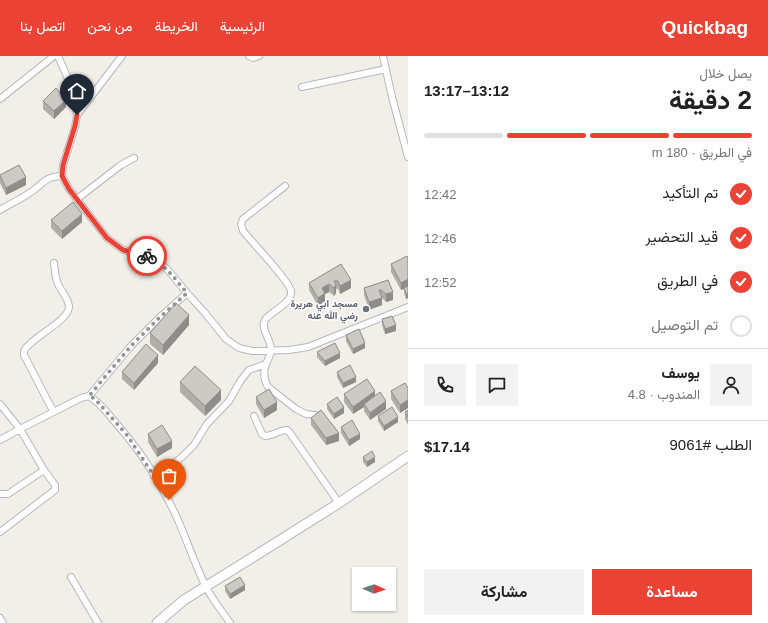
<!DOCTYPE html>
<html lang="ar">
<head>
<meta charset="utf-8">
<style>
  :root { --surface:#fff; --page:#f2f2f2; --text:#222; --muted:#767676; --line:#e0e0e0; --accent:#ea4335 }
  body { margin:0; font-family:Helvetica,Vazirmatn,sans-serif; background:var(--page); color:var(--text); direction:rtl; height:100vh; display:flex; flex-direction:column; font-size:15px; white-space:nowrap }
  * { box-sizing:border-box; margin:0 }
  p { font-size:13px; color:var(--muted) }
  .icon { flex:none; width:22px; height:22px; fill:none; stroke:currentColor; stroke-width:2; stroke-linecap:round; stroke-linejoin:round }
  .map { position:relative; flex:1; overflow:hidden; direction:ltr }
  .panel { display:flex; flex-direction:column; background:var(--surface); width:360px }
  .panel>* { flex:none }
  .needle { width:26px; rotate:92deg }
  .tools { position:absolute; left:352px; top:511px; display:grid; gap:8px }
  .tools a { display:grid; place-items:center; width:44px; height:44px; border-radius:0px; background:var(--surface); box-shadow:0 1px 3px #0004; font-size:20px }
  .pin { position:absolute; display:grid; place-items:center; width:34px; height:34px; color:#fff; margin:-41px -17px; border-radius:50% 50% 50% 0; rotate:-45deg; box-shadow:0 0 4px #0007 }
  .pin .icon { rotate:45deg }
  .courier { position:absolute; display:grid; place-items:center; width:40px; height:40px; margin:-20px; border:3px solid #ea4335; border-radius:50%; background:#fff; color:#222; box-shadow:0 1px 5px #0007 }
  .summary em { font-style:normal; font-weight:700 }
  .summary div { display:flex; flex-direction:column-reverse }
  .summary { display:flex; align-items:center; justify-content:space-between; height:68px; padding:0 16px }
  h1 { font-size:26px; font-weight:700; line-height:30px }
  .bar { display:grid; grid-template-columns:repeat(4,1fr); gap:6px 4px; align-content:center; height:48px; padding:0 16px }
  .bar i { height:5px; border-radius:3px; background:var(--line) }
  .bar .current { background:var(--accent) }
  .bar p { grid-column:span 4 }
  .line { display:flex; align-items:center; gap:10px; padding:0 16px; border-top:1px solid var(--line) }
  .line div { flex:1 }
  .round { display:grid; place-items:center; flex:none; width:42px; height:42px; border-radius:0px; background:var(--page) }
  ol { padding:0 16px; list-style:none }
  li { display:flex; align-items:center; gap:12px; height:44px }
  li p { margin-inline-start:auto }
  li .icon { padding:4px; border-radius:50%; background:var(--accent); color:#fff; stroke-width:4 }
  li:last-child { color:var(--muted) }
  li i { width:22px; height:22px; border:2px solid var(--line); border-radius:50% }
  .action { display:flex; gap:8px; margin-top:auto; padding:8px 16px }
  .action a { flex:1; height:46px; border-radius:0px; background:var(--accent); color:#fff; font-size:16px; font-weight:700; line-height:46px; text-align:center }
  .action a+a { background:var(--page); color:var(--text) }
  header { display:flex; align-items:center; gap:24px; box-sizing:border-box; height:56px; padding:0 20px; background:var(--accent); color:#fff }
  header strong { font-size:19px }
  nav { display:flex; gap:22px; margin-inline-start:auto; font-size:14px }
  main { display:flex; flex:1; min-height:0 }
  .map>svg:first-child { display:block }
</style>
</head>
<body>
<header>
<strong>Quickbag</strong>
<nav><a>الرئيسية</a><a>الخريطة</a><a>من نحن</a><a>اتصل بنا</a></nav>
</header>
<main>
<section class="panel">
<div class="summary"><div><h1>2 دقيقة</h1><p>يصل خلال</p></div><em>13:12–13:17</em></div>
<div class="bar"><i class="current"></i><i class="current"></i><i class="current"></i><i></i><p>في الطريق · 180 m</p></div>
<ol>
<li><svg class="icon" aria-label="check" viewBox="0 0 24 24"><path d="M5 12l5 5 9-10"/></svg>تم التأكيد<p>12:42</p></li>
<li><svg class="icon" aria-label="check" viewBox="0 0 24 24"><path d="M5 12l5 5 9-10"/></svg>قيد التحضير<p>12:46</p></li>
<li><svg class="icon" aria-label="check" viewBox="0 0 24 24"><path d="M5 12l5 5 9-10"/></svg>في الطريق<p>12:52</p></li>
<li><i></i>تم التوصيل</li>
</ol>
<div class="line" style="height:72px"><a class="round"><svg class="icon" aria-label="person" viewBox="0 0 24 24"><circle cx="12" cy="8" r="4"/><path d="M4 21q1-7 8-7t8 7"/></svg></a><div><b>يوسف</b><p>المندوب · 4.8</p></div><a class="round"><svg class="icon" aria-label="chat" viewBox="0 0 24 24"><path d="M4 5h16v11H9l-5 4z"/></svg></a><a class="round"><svg class="icon" aria-label="phone" viewBox="0 0 24 24"><path d="M5 4h4l2 5-3 2q2 4 5 5l2-3 5 2v4C11 20 4 13 5 4z"/></svg></a></div>
<div class="line" style="height:52px"><div>الطلب #9061</div><b>$17.14</b></div>
<div class="action"><a>مساعدة</a><a>مشاركة</a></div>
</section>
<div class="map">
<svg width="408" height="567" viewBox="0 0 408 567">
  <rect width="100%" height="100%" fill="#f1efe8"/>
  <g fill="none" stroke-linecap="round" stroke-linejoin="round">
    <defs>
      <path id="street" d="M 58,0 L 72,32 L 75,43 L 77,59 L 75,71 L 63,109 L 62,120 L 69,133 L 107,182 L 123,194 L 143,199 L 154,203 L 167,213 L 187,237 L 159,262 L 131,290 L 89,340 C 100,346 107,357 115,366 C 140,394 162,429 178,464 C 187,485 195,508 205,529 C 211,542 222,555 230,567
        M 249,0 L 253,2 L 259,0
        M 383,0 L 392,41 L 408,101
        M 302,31 L 386,13
        M 0,43 L 54,0
        M 77,59 L 122,0
        M 285,130 L 243,163 L 241,168 L 243,175 C 251,185 290,226 291,235 C 293,247 270,256 265,264 C 260,272 271,284 271,293 C 271,299 268,303 266,308 C 263,316 264,324 268,331 L 296,353 L 306,358 L 315,359
        M 77,143 L 121,109 L 134,102
        M 0,154 C 10,148 21,143 31,136 C 45,127 43,121 62,120
        M 187,237 L 205,257 L 226,283 L 239,292 L 252,295 L 289,294 L 308,291 L 408,251
        M 0,348 L 20,373 L 81,342 L 89,340
        M 53,355 L 24,299 L 24,295 C 31,281 70,265 69,250 C 68,242 61,235 58,228 C 55,221 55,214 54,207
        M 254,360 L 262,378 L 265,380 C 273,380 279,374 287,374 L 290,377 L 339,447
        M 0,384 L 20,373 L 44,414 L 55,429 L 55,434 L 0,476
        M 154,420 L 169,412 L 184,399 L 194,389 L 207,368 L 229,345 L 241,324 L 249,314 L 266,308
        M 0,438 L 8,438 L 44,414
        M 71,521 L 98,567
        M 0,562 L 3,567"/>
      <path id="secondary" d="M 157,567 L 184,544 L 274,488 L 339,447 L 408,400"/>
    </defs>
    <use href="#street" stroke="#b5b8bc" stroke-width="8"/>
    <use href="#secondary" stroke="#b6babf" stroke-width="11"/>
    <use href="#street" stroke="#fff" stroke-width="6"/>
    <use href="#secondary" stroke="#fff" stroke-width="9"/>
  </g>
  <path fill="#afaea9" d="M 43,45 L 66,51 L 54,63 L 43,53 Z
    M 0,119 L 26,129 L 6,139 L 0,127 Z
    M 51,164 L 82,166 L 62,183 L 51,172 Z
    M 408,202 L 408,242 L 406,243 L 404,237 L 404,233 L 401,234 L 391,216 L 391,208 Z
    M 341,208 L 351,232 L 340,238 L 338,233 L 336,233 L 336,237 L 334,240 L 329,236 L 325,238 L 325,245 L 318,250 L 309,234 L 309,227 Z
    M 388,224 L 393,244 L 386,246 L 382,242 L 382,249 L 369,254 L 364,239 L 364,232 Z
    M 382,263 L 396,275 L 385,278 L 382,269 Z
    M 189,269 L 163,299 L 150,288 L 150,277 Z
    M 346,279 L 365,292 L 353,298 L 346,285 Z
    M 317,296 L 340,302 L 325,310 L 317,301 Z
    M 158,307 L 134,334 L 122,323 L 122,316 Z
    M 337,316 L 356,326 L 343,332 L 337,321 Z
    M 180,326 L 221,344 L 205,360 L 180,336 Z
    M 408,332 L 408,352 L 400,357 L 391,343 L 391,335 Z
    M 344,338 L 375,340 L 386,353 L 370,364 L 364,355 L 364,351 L 353,358 L 344,346 Z
    M 256,341 L 277,354 L 264,362 L 256,348 Z
    M 327,348 L 344,357 L 334,363 L 327,353 Z
    M 408,354 L 408,369 L 405,363 L 405,356 Z
    M 378,360 L 398,366 L 384,375 L 378,365 Z
    M 311,362 L 339,385 L 326,389 L 311,369 Z
    M 341,371 L 360,383 L 349,390 L 341,377 Z
    M 148,378 L 172,392 L 157,401 L 148,386 Z
    M 363,401 L 375,406 L 367,411 L 363,406 Z
    M 225,530 L 245,534 L 230,543 L 225,535 Z"/>
  <path fill="#8f8d8a" d="M 66,44 L 66,51 L 54,63 L 54,55 Z
    M 26,121 L 26,129 L 6,139 L 6,132 Z
    M 82,158 L 82,166 L 62,183 L 62,175 Z
    M 408,223 L 408,231 L 401,234 L 401,227 Z
    M 351,224 L 351,232 L 340,238 L 340,230 Z
    M 329,228 L 329,236 L 325,238 L 325,245 L 318,250 L 318,242 L 322,232 Z
    M 336,229 L 336,237 L 334,240 L 334,232 Z
    M 393,236 L 393,244 L 386,246 L 386,238 Z
    M 408,237 L 408,242 L 406,243 L 406,238 Z
    M 382,242 L 382,249 L 369,254 L 369,246 Z
    M 189,259 L 189,269 L 163,299 L 163,289 Z
    M 396,269 L 396,275 L 385,278 L 385,273 Z
    M 365,287 L 365,292 L 353,298 L 353,293 Z
    M 340,297 L 340,302 L 325,310 L 325,305 Z
    M 158,299 L 158,307 L 134,334 L 134,327 Z
    M 356,321 L 356,326 L 343,332 L 343,327 Z
    M 221,334 L 221,344 L 205,360 L 205,350 Z
    M 375,335 L 375,343 L 364,348 L 364,351 L 353,358 L 353,351 Z
    M 408,344 L 408,352 L 400,357 L 400,349 Z
    M 386,345 L 386,353 L 370,364 L 370,357 Z
    M 277,346 L 277,354 L 264,362 L 264,354 Z
    M 344,351 L 344,357 L 334,363 L 334,358 Z
    M 398,361 L 398,366 L 384,375 L 384,370 Z
    M 339,377 L 339,385 L 326,389 L 326,382 Z
    M 360,378 L 360,383 L 349,390 L 349,384 Z
    M 172,385 L 172,392 L 157,401 L 157,393 Z
    M 375,401 L 375,406 L 367,411 L 367,406 Z
    M 245,529 L 245,534 L 230,543 L 230,538 Z"/>
  <path fill="#cccac5" stroke="#8f8d8a" d="M 56,32 L 66,44 L 54,55 L 43,45 Z
    M 19,109 L 26,121 L 6,132 L 0,119 Z
    M 73,146 L 82,158 L 62,175 L 51,164 Z
    M 407,200 L 408,202 L 408,223 L 401,227 L 391,208 Z
    M 341,208 L 351,224 L 340,230 L 338,225 L 334,225 L 336,229 L 334,232 L 329,228 L 322,232 L 325,237 L 318,242 L 309,227 Z
    M 388,224 L 393,236 L 386,238 L 381,234 L 379,234 L 382,242 L 369,246 L 364,232 Z
    M 408,230 L 408,237 L 406,238 L 404,232 Z
    M 176,247 L 189,259 L 163,289 L 150,277 Z
    M 392,260 L 396,269 L 385,273 L 382,263 Z
    M 359,273 L 365,287 L 353,293 L 346,279 Z
    M 335,287 L 340,297 L 325,305 L 317,296 Z
    M 146,288 L 158,299 L 134,327 L 122,316 Z
    M 350,309 L 356,321 L 343,327 L 337,316 Z
    M 195,310 L 221,334 L 205,350 L 180,326 Z
    M 367,323 L 375,335 L 353,351 L 344,338 Z
    M 405,327 L 408,332 L 408,344 L 400,349 L 391,335 Z
    M 269,333 L 277,346 L 264,354 L 256,341 Z
    M 380,336 L 386,345 L 370,357 L 364,348 Z
    M 337,341 L 344,351 L 334,358 L 327,348 Z
    M 392,351 L 398,361 L 384,370 L 378,360 Z
    M 321,354 L 339,377 L 326,382 L 311,362 Z
    M 408,354 L 408,361 L 405,356 Z
    M 352,364 L 360,378 L 349,384 L 341,371 Z
    M 162,369 L 172,385 L 157,393 L 148,378 Z
    M 372,395 L 375,401 L 367,406 L 363,401 Z
    M 240,521 L 245,529 L 230,538 L 225,530 Z"/>
  <g fill="none" stroke-linecap="round" stroke-linejoin="round">
    <path stroke="#929495" stroke-width="4" stroke-dasharray="0 7.2" d="M 147,200 C 164,207 175,223 187,237 L 159,262 L 131,290 L 89,340 L 95,343 L 127,379 L 154,420 L 169,444"/>
    <path stroke="#ea4335" stroke-width="5" d="M 77,59 L 75,70 L 63,109 L 62,120 L 69,133 L 107,182 L 123,194 L 147,200"/>
  </g>
  <circle fill="#6b7280" stroke="#fff" stroke-width="1.5" cx="366" cy="253" r="4"/>
  <g text-anchor="middle" dominant-baseline="central" stroke-width="3" stroke-linejoin="round" paint-order="stroke">
    <g font-size="10" font-weight="bold" fill="#5b616d" stroke="#fff" text-anchor="end">
      <text x="358" y="247">مسجد ابي هريرة<tspan x="358" dy="12">رضي الله عنه</tspan></text>
    </g>
  </g>
</svg>
<div class="tools">
<a><svg class="needle" viewBox="-14 -14 28 28"><path d="M0-13l5 13h-10z" fill="#e53935"/><path d="M0 13l5-13h-10z" fill="#767676"/></svg></a>
</div>
<div class="pin" style="left:169px;top:444px;background:#ea580c"><svg class="icon" aria-label="bag" viewBox="0 0 24 24"><path d="M5 8h14l-1 12H6zM9 8a3 3 0 0 1 6 0"/></svg></div>
<div class="pin" style="left:77px;top:59px;background:#1f2937"><svg class="icon" aria-label="home" viewBox="0 0 24 24"><path d="M3 11l9-7 9 7M6 9v11h12V9"/></svg></div>
<div class="courier" style="left:147px;top:200px"><svg class="icon" aria-label="bike" viewBox="0 0 24 24"><circle cx="6" cy="16" r="4"/><circle cx="18" cy="16" r="4"/><path d="M6 16l4-8h5l3 8M10 8l3 8H6M13 5h3"/></svg></div>
</div>
</main>
</body>
</html>
